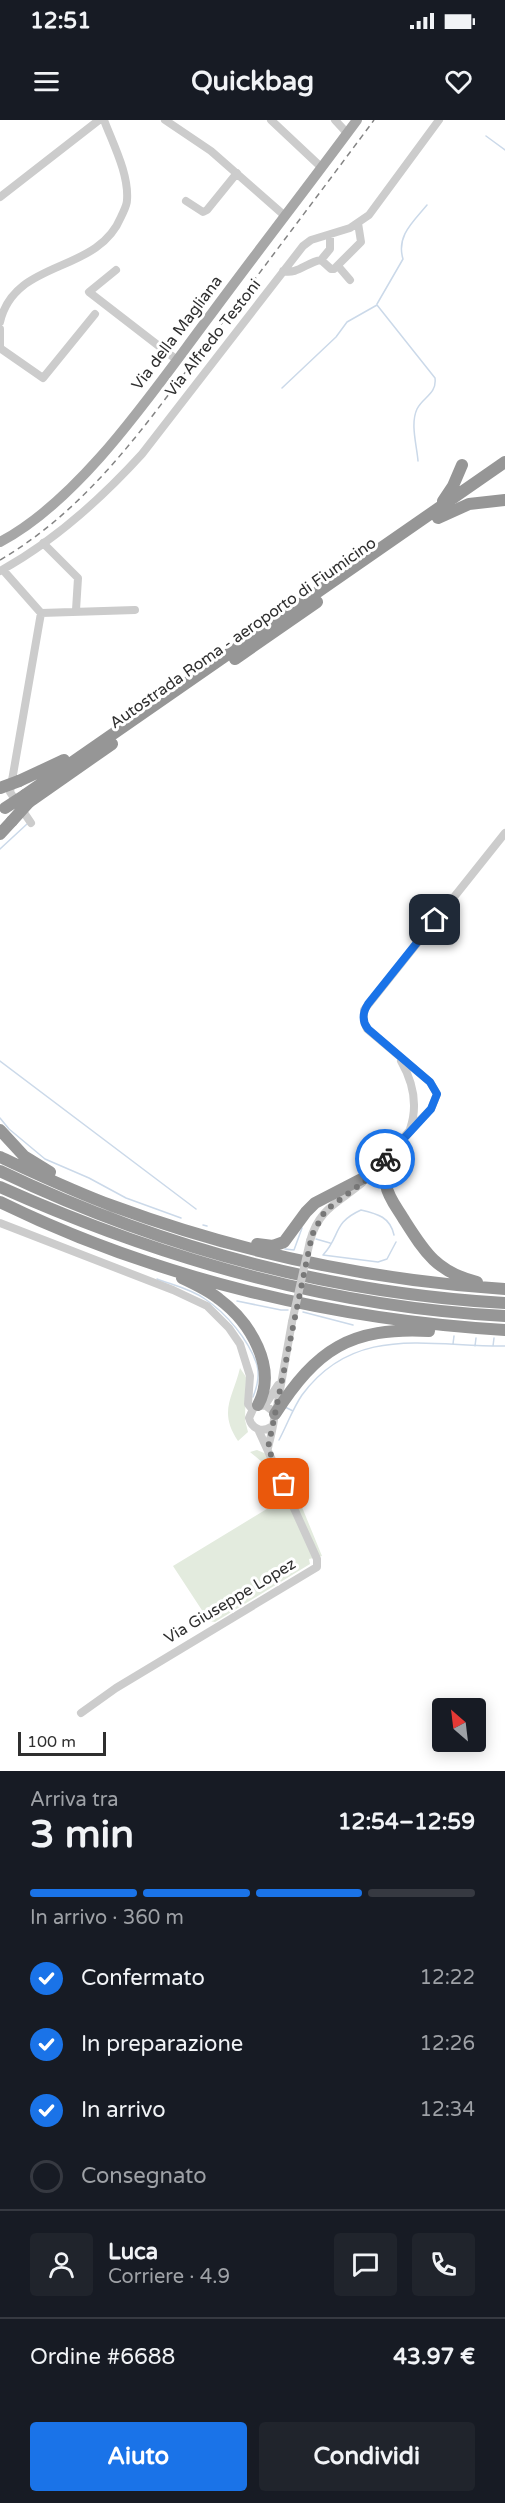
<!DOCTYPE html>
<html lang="it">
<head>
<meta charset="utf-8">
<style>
  :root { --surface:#171b24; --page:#20242c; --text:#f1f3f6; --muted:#9ea1a6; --line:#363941; --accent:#1a73e8 }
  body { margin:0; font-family:"Varela Round",sans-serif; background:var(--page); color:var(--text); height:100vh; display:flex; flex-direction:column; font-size:22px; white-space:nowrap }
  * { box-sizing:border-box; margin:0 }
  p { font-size:20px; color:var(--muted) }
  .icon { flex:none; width:33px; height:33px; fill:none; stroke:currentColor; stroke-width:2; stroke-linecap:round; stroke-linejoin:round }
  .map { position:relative; height:1651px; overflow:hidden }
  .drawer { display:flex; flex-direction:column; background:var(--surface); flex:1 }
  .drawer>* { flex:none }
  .needle { width:39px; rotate:332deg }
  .controls { position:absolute; left:432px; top:1578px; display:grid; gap:12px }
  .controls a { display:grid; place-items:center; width:54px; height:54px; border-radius:6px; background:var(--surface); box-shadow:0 3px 15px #0003; font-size:30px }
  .scale { position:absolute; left:18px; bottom:15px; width:88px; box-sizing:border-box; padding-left:6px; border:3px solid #2f2f2f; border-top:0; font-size:16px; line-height:21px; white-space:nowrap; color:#2f2f2f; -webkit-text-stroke:4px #fff; paint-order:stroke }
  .pin { position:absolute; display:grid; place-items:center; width:51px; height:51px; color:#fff; margin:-26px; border-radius:12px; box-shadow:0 3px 9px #0006 }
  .courier { position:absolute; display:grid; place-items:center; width:60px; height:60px; margin:-30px; border:4px solid #1a73e8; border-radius:50%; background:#fff; color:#222; box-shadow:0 2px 8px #0007 }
  .overview em { font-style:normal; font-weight:700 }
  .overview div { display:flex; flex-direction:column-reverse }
  .overview { display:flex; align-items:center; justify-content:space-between; height:102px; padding:0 30px }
  h1 { font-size:39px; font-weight:700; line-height:45px }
  .bar { display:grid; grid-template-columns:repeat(4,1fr); gap:9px 6px; align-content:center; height:72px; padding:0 30px }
  .bar i { height:8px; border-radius:4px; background:var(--line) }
  .bar .on { background:var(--accent) }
  .bar p { grid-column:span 4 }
  .line { display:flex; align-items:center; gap:15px; padding:0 30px; border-top:2px solid var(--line) }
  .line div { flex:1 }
  .round { display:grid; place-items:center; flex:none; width:63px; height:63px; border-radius:6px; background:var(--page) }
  ol { padding:0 30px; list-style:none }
  li { display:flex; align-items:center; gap:18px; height:66px }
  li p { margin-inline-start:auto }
  li .icon { padding:6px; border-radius:50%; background:var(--accent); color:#fff; stroke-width:4 }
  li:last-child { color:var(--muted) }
  li i { width:33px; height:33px; border:3px solid var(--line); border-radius:50% }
  .button { display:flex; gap:12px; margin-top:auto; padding:12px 30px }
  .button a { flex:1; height:69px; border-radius:6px; background:var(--accent); color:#fff; font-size:24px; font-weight:700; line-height:69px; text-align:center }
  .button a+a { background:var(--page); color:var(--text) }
  .status { display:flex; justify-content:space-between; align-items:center; height:42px; padding:0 30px; background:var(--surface); direction:ltr }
  .status svg { height:16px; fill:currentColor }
  header { display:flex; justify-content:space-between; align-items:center; height:78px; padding:0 30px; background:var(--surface); font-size:27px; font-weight:700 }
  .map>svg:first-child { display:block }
</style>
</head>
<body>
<div class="status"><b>12:51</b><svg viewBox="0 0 49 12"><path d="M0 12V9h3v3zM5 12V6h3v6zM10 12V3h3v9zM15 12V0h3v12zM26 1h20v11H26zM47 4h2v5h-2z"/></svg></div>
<header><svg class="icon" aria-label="menu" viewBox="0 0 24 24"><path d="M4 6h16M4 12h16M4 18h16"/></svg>Quickbag<svg class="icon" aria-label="heart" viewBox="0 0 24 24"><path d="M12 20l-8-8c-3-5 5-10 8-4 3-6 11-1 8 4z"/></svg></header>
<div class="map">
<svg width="505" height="1651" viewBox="0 0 505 1651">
  <rect width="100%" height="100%" fill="#fff"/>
  <path fill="#e3ebde" d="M 240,1248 L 246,1257 L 245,1300 L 248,1312 L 238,1321 C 218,1291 233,1278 240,1248 Z
    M 257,1330 L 269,1335 L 275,1347 L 286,1348 L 322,1436 L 309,1439 L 310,1444 L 215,1502 L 209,1501 L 173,1446 L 280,1381 L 280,1365 L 275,1353 L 250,1332 Z"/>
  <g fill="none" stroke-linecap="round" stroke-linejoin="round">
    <path stroke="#cbd9e9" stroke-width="1.5" d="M 486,16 L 505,30
      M 377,184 L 403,139 C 396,116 413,102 427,85
      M 282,268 L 336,217 L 347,202 L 377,185 L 435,258 C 437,274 423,277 417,289 C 410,304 417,326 418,341
      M 0,729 L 27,704
      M 0,941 L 196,1089
      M 0,998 L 9,1009 L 45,1039 L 89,1058 L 126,1078 L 181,1098
      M 203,1105 L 207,1106
      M 394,1115 C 390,1097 378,1094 361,1090 C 332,1103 341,1116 323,1135 L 378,1142 L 387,1139 L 396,1122
      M 316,1119 L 330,1123
      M 285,1129 L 294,1130 L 302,1108
      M 157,1159 C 173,1165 191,1169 205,1179 C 226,1193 249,1220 257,1245 C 260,1256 257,1267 253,1277
      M 237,1181 L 281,1190 L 288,1190
      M 303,1192 L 353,1205
      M 453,1224 L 454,1216
      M 475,1226 L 476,1218
      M 493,1226 L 494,1218
      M 285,1287 L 293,1291
      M 279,1320 C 287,1305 293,1288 302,1275 C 355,1203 430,1227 505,1226"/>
    <path stroke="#ccc" stroke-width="8" d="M 165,0 L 211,31 L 285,96
      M 271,0 L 321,47
      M 335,0 L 347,13
      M 0,77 L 99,0
      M 186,81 L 203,92 L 207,90 L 237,53
      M 321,140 L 330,129 L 330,115
      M 338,146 L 350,160
      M 116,150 L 89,172 L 177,240
      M 283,151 C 297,155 307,142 321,140 L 331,149 L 334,149 L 361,122 L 358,103
      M 0,202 C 15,138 97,155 121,97 C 123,92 127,86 127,80 C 129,54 113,24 104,0
      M 0,209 L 0,229
      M 0,228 L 43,258 L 95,194
      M 43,423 L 78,458 L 76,490
      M 3,450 L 41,493 L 10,672 L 31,703
      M 0,451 C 53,422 101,379 142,334 L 303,126 L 311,120 L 350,108 L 369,95 L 439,0
      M 41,493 L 135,490
      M 401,941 C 413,962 418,986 410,1009
      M 372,1055 L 409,1011 L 431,989 L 437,974 L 430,962 L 367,909 L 364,902 L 364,890 L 505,713
      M 0,1103 L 173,1170 L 207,1186 L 229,1208 L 240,1224 L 250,1256 L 248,1284 L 252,1289
      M 310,1121 C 319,1088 338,1083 362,1063
      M 265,1285 L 278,1265
      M 277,1287 L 292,1202
      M 268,1328 C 270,1318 276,1300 274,1292 L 265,1285 L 254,1287 L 249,1298 C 252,1309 261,1313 271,1307
      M 81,1593 L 116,1568 L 317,1447 L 317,1439 L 258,1309"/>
    <path stroke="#a7a7a7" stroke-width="10" d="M 0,422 C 82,379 156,267 212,193 C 260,128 309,65 357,0"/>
    <path stroke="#969696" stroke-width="12" d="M 443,381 L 453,366 L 462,345
      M 438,398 L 469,384 L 505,380
      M 235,539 L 317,482
      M 19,661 L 64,640
      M 25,675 L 505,342
      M 29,682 L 112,624
      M 0,714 L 12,701
      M 0,1010 L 24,1036 L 50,1052
      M 390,1033 C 388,1043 384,1055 386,1065 C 388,1077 397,1088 403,1098 C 424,1131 436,1152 477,1162
      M 0,1037 C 37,1054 75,1072 113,1086 C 240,1133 370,1160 505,1169
      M 0,1051 C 159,1127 329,1173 505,1183
      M 0,1067 C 161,1139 328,1187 505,1196
      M 0,1082 C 155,1158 333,1200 505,1210
      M 257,1124 L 273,1126 L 284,1122 L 306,1092 L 315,1083 L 375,1052
      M 182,1158 C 195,1164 208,1170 219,1179 C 250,1202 278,1248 258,1285
      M 275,1294 C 317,1229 350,1207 429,1211"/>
    <path stroke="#848484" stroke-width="1.5" stroke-dasharray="6 4.5" stroke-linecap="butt" d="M 0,440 C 92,386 148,301 211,218 C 265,145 320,73 374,0"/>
    <path stroke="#ccc" stroke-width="8" d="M 292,1202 L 310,1121"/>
    <path stroke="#969696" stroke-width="12" d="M 0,668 L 19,661
      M 5,688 L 25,675
      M 12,701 L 29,682"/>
  </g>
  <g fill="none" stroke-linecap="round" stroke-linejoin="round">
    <path stroke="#787878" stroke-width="6" stroke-dasharray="0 10.8" d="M 284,1364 L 268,1328 L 312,1115 L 325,1091 L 369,1058 L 385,1039"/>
    <path stroke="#1a73e8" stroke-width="8" d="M 385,1039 L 431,989 L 437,974 L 430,962 L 368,909 C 361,900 363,892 368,884 L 435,800"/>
  </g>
  <g text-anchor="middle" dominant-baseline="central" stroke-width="6" stroke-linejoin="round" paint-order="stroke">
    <g font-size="16" fill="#2f2f2f" stroke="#fff">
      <text transform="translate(177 213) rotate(-53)">Via della Magliana</text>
      <text transform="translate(213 218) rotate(-52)">Via Alfredo Testoni</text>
      <text transform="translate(243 513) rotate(-35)">Autostrada Roma - aeroporto di Fiumicino</text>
      <text transform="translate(230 1481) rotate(-31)">Via Giuseppe Lopez</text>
    </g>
  </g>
</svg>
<div class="controls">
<a><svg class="needle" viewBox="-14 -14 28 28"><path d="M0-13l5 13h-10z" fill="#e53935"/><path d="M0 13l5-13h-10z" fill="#9ea1a6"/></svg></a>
</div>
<div class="scale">100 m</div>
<div class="pin" style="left:284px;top:1364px;background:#ea580c"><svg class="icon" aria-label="bag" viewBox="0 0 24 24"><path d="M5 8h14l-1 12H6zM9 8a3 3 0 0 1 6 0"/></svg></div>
<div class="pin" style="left:435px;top:800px;background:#1f2937"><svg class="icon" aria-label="home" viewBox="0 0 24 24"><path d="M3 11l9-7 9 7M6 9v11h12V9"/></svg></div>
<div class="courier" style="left:385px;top:1039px"><svg class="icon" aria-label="bike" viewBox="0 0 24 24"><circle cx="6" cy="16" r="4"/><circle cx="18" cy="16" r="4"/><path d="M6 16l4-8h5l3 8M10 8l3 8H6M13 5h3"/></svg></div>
</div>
<section class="drawer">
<div class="overview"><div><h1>3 min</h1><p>Arriva tra</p></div><em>12:54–12:59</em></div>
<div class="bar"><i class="on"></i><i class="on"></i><i class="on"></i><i></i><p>In arrivo · 360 m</p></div>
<ol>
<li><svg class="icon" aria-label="check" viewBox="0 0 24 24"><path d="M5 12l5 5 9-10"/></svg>Confermato<p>12:22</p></li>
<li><svg class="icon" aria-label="check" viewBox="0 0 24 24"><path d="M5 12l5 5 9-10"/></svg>In preparazione<p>12:26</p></li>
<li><svg class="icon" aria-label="check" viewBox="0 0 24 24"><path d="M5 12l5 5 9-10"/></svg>In arrivo<p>12:34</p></li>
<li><i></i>Consegnato</li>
</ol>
<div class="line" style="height:108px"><a class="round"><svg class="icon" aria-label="person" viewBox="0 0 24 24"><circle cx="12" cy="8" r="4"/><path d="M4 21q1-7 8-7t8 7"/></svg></a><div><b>Luca</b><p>Corriere · 4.9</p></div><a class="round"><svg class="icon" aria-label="chat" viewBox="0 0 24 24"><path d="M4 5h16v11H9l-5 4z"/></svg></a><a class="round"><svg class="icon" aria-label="phone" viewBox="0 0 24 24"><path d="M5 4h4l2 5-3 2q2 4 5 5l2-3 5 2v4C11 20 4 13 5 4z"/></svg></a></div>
<div class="line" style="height:78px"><div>Ordine #6688</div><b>43.97 €</b></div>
<div class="button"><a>Aiuto</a><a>Condividi</a></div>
</section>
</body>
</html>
